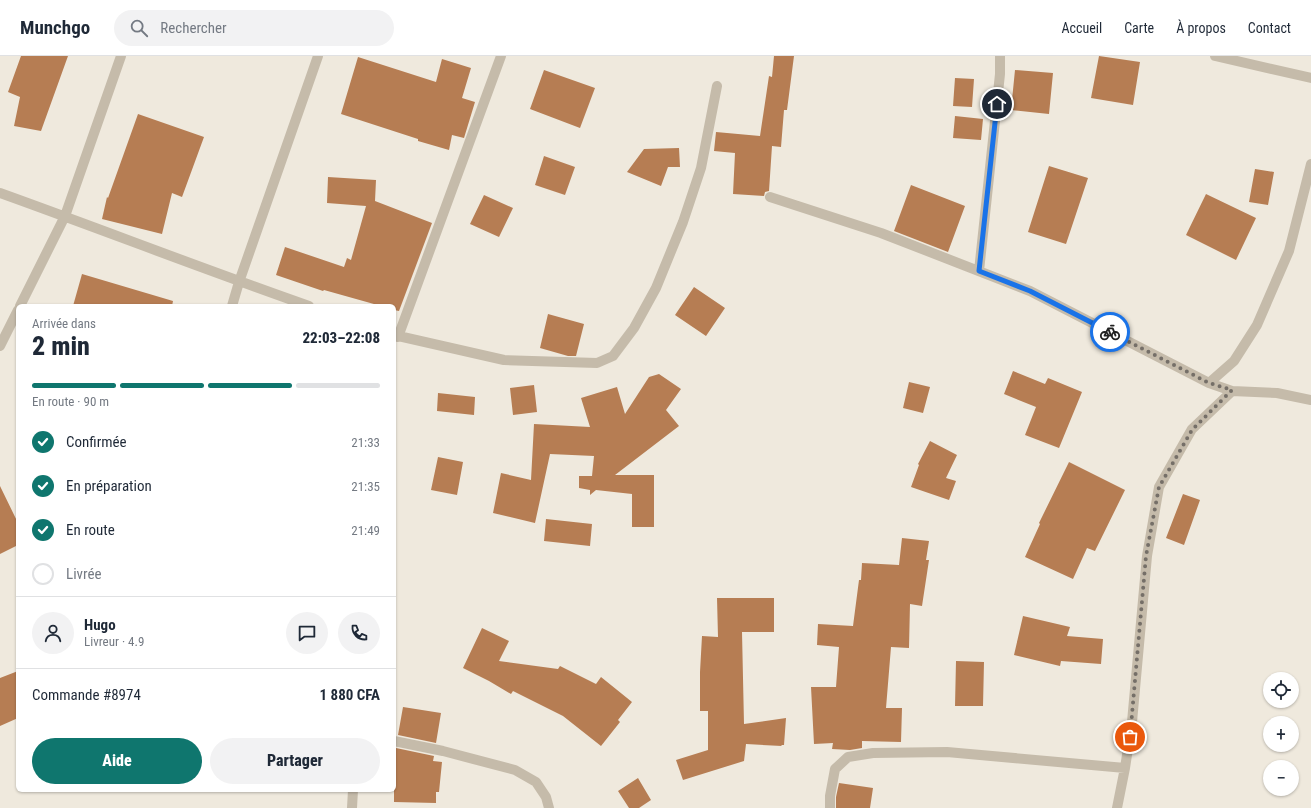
<!DOCTYPE html>
<html lang="fr">
<head>
<meta charset="utf-8">
<style>
  :root { --surface:#fff; --page:#f2f2f3; --text:#1f2937; --muted:#747a83; --line:#e0e1e3; --accent:#0f766e }
  body { margin:0; font-family:"Roboto Condensed",sans-serif; background:var(--page); color:var(--text); height:100vh; display:flex; flex-direction:column; font-size:15px; white-space:nowrap }
  * { box-sizing:border-box; margin:0 }
  p { font-size:13px; color:var(--muted) }
  .icon { flex:none; width:22px; height:22px; fill:none; stroke:currentColor; stroke-width:2; stroke-linecap:round; stroke-linejoin:round }
  .map { position:relative; flex:1; overflow:hidden }
  .sheet { position:absolute; left:16px; top:248px; width:380px; height:488px; display:flex; flex-direction:column; background:var(--surface); border-radius:6px; box-shadow:0 1px 3px #0004 }
  .sheet>* { flex:none }
  .fabs { position:absolute; left:1263px; top:616px; display:grid; gap:8px }
  .fabs a { display:grid; place-items:center; width:36px; height:36px; border-radius:50%; background:var(--surface); box-shadow:0 1px 3px #0004; font-size:20px }
  .pin { position:absolute; display:grid; place-items:center; width:34px; height:34px; color:#fff; margin:-17px; border:2px solid #fff; border-radius:50%; box-shadow:0 1px 4px #0007 }
  .courier { position:absolute; display:grid; place-items:center; width:40px; height:40px; margin:-20px; border:3px solid #1a73e8; border-radius:50%; background:#fff; color:#222; box-shadow:0 1px 5px #0007 }
  .overview em { font-style:normal; font-weight:800 }
  .overview div { display:flex; flex-direction:column-reverse }
  .overview { display:flex; align-items:center; justify-content:space-between; height:68px; padding:0 16px }
  h1 { font-size:26px; font-weight:800; line-height:30px }
  .bar { display:grid; grid-template-columns:repeat(4,1fr); gap:6px 4px; align-content:center; height:48px; padding:0 16px }
  .bar i { height:5px; border-radius:3px; background:var(--line) }
  .bar .selected { background:var(--accent) }
  .bar p { grid-column:span 4 }
  .line { display:flex; align-items:center; gap:10px; padding:0 16px; border-top:1px solid var(--line) }
  .line div { flex:1 }
  .round { display:grid; place-items:center; flex:none; width:42px; height:42px; border-radius:21px; background:var(--page) }
  ol { padding:0 16px; list-style:none }
  li { display:flex; align-items:center; gap:12px; height:44px }
  li p { margin-inline-start:auto }
  li .icon { padding:4px; border-radius:50%; background:var(--accent); color:#fff; stroke-width:4 }
  li:last-child { color:var(--muted) }
  li i { width:22px; height:22px; border:2px solid var(--line); border-radius:50% }
  .primary-button { display:flex; gap:8px; margin-top:auto; padding:8px 16px }
  .primary-button a { flex:1; height:46px; border-radius:24px; background:var(--accent); color:#fff; font-size:16px; font-weight:800; line-height:46px; text-align:center }
  .primary-button a+a { background:var(--page); color:var(--text) }
  header { display:flex; align-items:center; gap:24px; box-sizing:border-box; height:56px; padding:0 20px; background:var(--surface); border-bottom:1px solid var(--line) }
  header strong { font-size:19px }
  nav { display:flex; gap:22px; margin-inline-start:auto; font-size:14px }
  .search { width:280px; height:36px; background:var(--page); display:flex; align-items:center; gap:10px; box-sizing:border-box; padding:0 14px; border-radius:22px; color:var(--muted); font-size:15px }
  .map>svg:first-child { display:block }
</style>
</head>
<body>
<header>
<strong>Munchgo</strong>
<div class="search"><svg class="icon" aria-label="search" viewBox="0 0 24 24"><circle cx="10" cy="10" r="6"/><path d="M15 15l6 6"/></svg>Rechercher</div>
<nav><a>Accueil</a><a>Carte</a><a>À propos</a><a>Contact</a></nav>
</header>
<div class="map">
<svg width="1311" height="752" viewBox="0 0 1311 752">
  <rect width="100%" height="100%" fill="#efe9dd"/>
  <path fill="#b67d53" d="M 21,0 L 68,0 L 41,75 L 14,70 L 20,41 L 8,36 Z
    M 774,0 L 794,0 L 787,54 L 784,54 L 781,91 L 772,90 L 769,135 L 765,136 L 764,140 L 733,138 L 735,97 L 714,95 L 716,76 L 760,80 L 769,20 L 772,21 Z
    M 1099,0 L 1140,6 L 1133,49 L 1091,42 Z
    M 358,1 L 436,26 L 442,3 L 471,12 L 462,42 L 475,46 L 464,82 L 452,79 L 449,94 L 418,85 L 418,83 L 341,58 Z
    M 544,14 L 595,32 L 580,72 L 530,53 Z
    M 1015,14 L 1053,17 L 1049,58 L 1011,54 Z
    M 955,22 L 974,23 L 972,51 L 953,50 Z
    M 138,58 L 204,81 L 182,141 L 172,137 L 162,178 L 102,163 L 107,141 L 108,142 Z
    M 955,60 L 983,63 L 981,84 L 953,82 Z
    M 679,92 L 680,111 L 668,111 L 661,130 L 627,116 L 644,93 Z
    M 544,100 L 575,111 L 565,139 L 535,129 Z
    M 1049,110 L 1088,122 L 1066,188 L 1028,176 Z
    M 1255,113 L 1274,116 L 1268,149 L 1249,146 Z
    M 328,121 L 376,124 L 375,145 L 432,167 L 399,255 L 394,254 L 394,250 L 381,250 L 324,234 L 323,235 L 276,219 L 285,191 L 344,211 L 347,202 L 351,204 L 366,150 L 327,147 Z
    M 911,129 L 965,150 L 948,196 L 894,175 Z
    M 1206,138 L 1256,162 L 1236,204 L 1186,179 Z
    M 484,139 L 513,152 L 499,181 L 470,168 Z
    M 82,218 L 173,245 L 172,250 L 73,250 Z
    M 694,231 L 725,252 L 706,280 L 675,259 Z
    M 548,258 L 584,268 L 576,300 L 568,300 L 540,292 Z
    M 1013,315 L 1045,328 L 1048,322 L 1082,336 L 1059,392 L 1025,379 L 1036,351 L 1004,338 Z
    M 659,318 L 681,333 L 666,354 L 679,370 L 615,419 L 654,419 L 654,471 L 632,471 L 632,438 L 596,434 L 590,439 L 590,434 L 579,432 L 579,420 L 592,420 L 594,400 L 550,398 L 535,467 L 493,457 L 501,417 L 531,424 L 534,368 L 590,371 L 581,342 L 617,331 L 625,358 L 649,321 Z
    M 909,326 L 930,331 L 923,357 L 903,352 Z
    M 534,329 L 537,356 L 513,359 L 510,332 Z
    M 438,337 L 475,341 L 474,359 L 437,355 Z
    M 930,385 L 957,399 L 946,422 L 956,425 L 949,444 L 911,431 L 919,409 L 918,408 Z
    M 438,401 L 463,406 L 457,439 L 431,434 Z
    M 1069,406 L 1125,434 L 1095,495 L 1087,492 L 1073,523 L 1025,501 L 1040,468 L 1039,467 Z
    M 0,430 L 18,467 L 18,489 L 0,498 Z
    M 1183,438 L 1200,444 L 1184,489 L 1166,482 Z
    M 546,463 L 592,468 L 590,490 L 544,485 Z
    M 902,482 L 929,485 L 926,504 L 929,504 L 922,550 L 910,548 L 909,592 L 891,591 L 886,652 L 902,652 L 901,686 L 862,685 L 862,692 L 850,694 L 832,693 L 833,687 L 814,688 L 811,631 L 836,631 L 839,591 L 817,589 L 818,568 L 853,570 L 859,524 L 861,524 L 862,507 L 899,509 Z
    M 717,542 L 774,542 L 774,576 L 742,576 L 744,668 L 786,662 L 784,689 L 781,689 L 782,690 L 746,688 L 744,705 L 683,724 L 676,704 L 708,694 L 708,655 L 700,655 L 700,616 L 702,580 L 718,581 Z
    M 1023,560 L 1070,571 L 1067,580 L 1103,583 L 1101,608 L 1061,605 L 1060,610 L 1014,599 Z
    M 482,572 L 509,585 L 499,605 L 558,613 L 560,610 L 596,628 L 601,621 L 632,646 L 618,664 L 620,666 L 601,690 L 563,660 L 513,635 L 511,638 L 489,625 L 463,612 Z
    M 956,605 L 984,606 L 983,650 L 955,650 Z
    M 18,615 L 18,662 L 0,670 L 0,622 Z
    M 403,651 L 441,657 L 436,687 L 398,679 Z
    M 396,692 L 434,700 L 433,705 L 442,706 L 439,736 L 436,736 L 436,747 L 394,746 L 394,706 Z
    M 638,722 L 651,744 L 639,752 L 629,752 L 618,735 Z
    M 839,727 L 873,732 L 870,752 L 836,752 L 836,741 Z"/>
  <g fill="none" stroke-linecap="round" stroke-linejoin="round">
    <path stroke="#c5bbaa" stroke-width="10" d="M 1215,0 L 1311,22
      M 0,137 C 103,174 206,214 309,250
      M 770,141 L 881,177 L 1030,235 L 1209,327 L 1232,335
      M 979,215 L 1000,18 L 1000,0
      M 20,250 L 65,160 L 121,0
      M 232,250 L 239,226 L 318,0
      M 394,279 L 504,304 L 597,307 L 613,300 L 634,272 L 656,232 L 683,166 L 701,112 L 717,30
      M 398,281 L 501,0
      M 0,290 L 18,254
      M 1209,327 L 1234,305 L 1257,269 L 1289,195 L 1311,108
      M 394,685 L 443,695 L 515,714 L 536,726 L 546,741 L 549,752
      M 352,752 L 353,734
      M 830,752 L 830,740 L 835,713 L 848,701 L 873,697 L 947,696 L 1125,712
      M 1117,752 L 1125,712 L 1132,666 L 1147,500 L 1159,431 L 1192,373 L 1232,335 L 1277,337 L 1311,344"/>
  </g>
  <g fill="none" stroke-linecap="round" stroke-linejoin="round">
    <path stroke="#756f68" stroke-width="4" stroke-dasharray="0 7.2" d="M 1110,276 L 1209,327 L 1232,334 L 1192,374 L 1159,431 L 1146,500 L 1130,681"/>
    <path stroke="#1a73e8" stroke-width="5" d="M 997,48 L 979,215 L 1030,235 L 1110,276"/>
  </g>
</svg>
<div class="fabs">
<a><svg class="icon" aria-label="locate" viewBox="0 0 24 24"><circle cx="12" cy="12" r="6"/><path d="M12 2v4M12 18v4M2 12h4M18 12h4"/></svg></a>
<a>+</a>
<a>−</a>
</div>
<div class="pin" style="left:1130px;top:681px;background:#ea580c"><svg class="icon" aria-label="bag" viewBox="0 0 24 24"><path d="M5 8h14l-1 12H6zM9 8a3 3 0 0 1 6 0"/></svg></div>
<div class="pin" style="left:997px;top:48px;background:#1f2937"><svg class="icon" aria-label="home" viewBox="0 0 24 24"><path d="M3 11l9-7 9 7M6 9v11h12V9"/></svg></div>
<div class="courier" style="left:1110px;top:276px"><svg class="icon" aria-label="bike" viewBox="0 0 24 24"><circle cx="6" cy="16" r="4"/><circle cx="18" cy="16" r="4"/><path d="M6 16l4-8h5l3 8M10 8l3 8H6M13 5h3"/></svg></div>
<section class="sheet">
<div class="overview"><div><h1>2 min</h1><p>Arrivée dans</p></div><em>22:03–22:08</em></div>
<div class="bar"><i class="selected"></i><i class="selected"></i><i class="selected"></i><i></i><p>En route · 90 m</p></div>
<ol>
<li><svg class="icon" aria-label="check" viewBox="0 0 24 24"><path d="M5 12l5 5 9-10"/></svg>Confirmée<p>21:33</p></li>
<li><svg class="icon" aria-label="check" viewBox="0 0 24 24"><path d="M5 12l5 5 9-10"/></svg>En préparation<p>21:35</p></li>
<li><svg class="icon" aria-label="check" viewBox="0 0 24 24"><path d="M5 12l5 5 9-10"/></svg>En route<p>21:49</p></li>
<li><i></i>Livrée</li>
</ol>
<div class="line" style="height:72px"><a class="round"><svg class="icon" aria-label="person" viewBox="0 0 24 24"><circle cx="12" cy="8" r="4"/><path d="M4 21q1-7 8-7t8 7"/></svg></a><div><b>Hugo</b><p>Livreur · 4.9</p></div><a class="round"><svg class="icon" aria-label="chat" viewBox="0 0 24 24"><path d="M4 5h16v11H9l-5 4z"/></svg></a><a class="round"><svg class="icon" aria-label="phone" viewBox="0 0 24 24"><path d="M5 4h4l2 5-3 2q2 4 5 5l2-3 5 2v4C11 20 4 13 5 4z"/></svg></a></div>
<div class="line" style="height:52px"><div>Commande #8974</div><b>1 880 CFA</b></div>
<div class="primary-button"><a>Aide</a><a>Partager</a></div>
</section>
</div>
</body>
</html>
